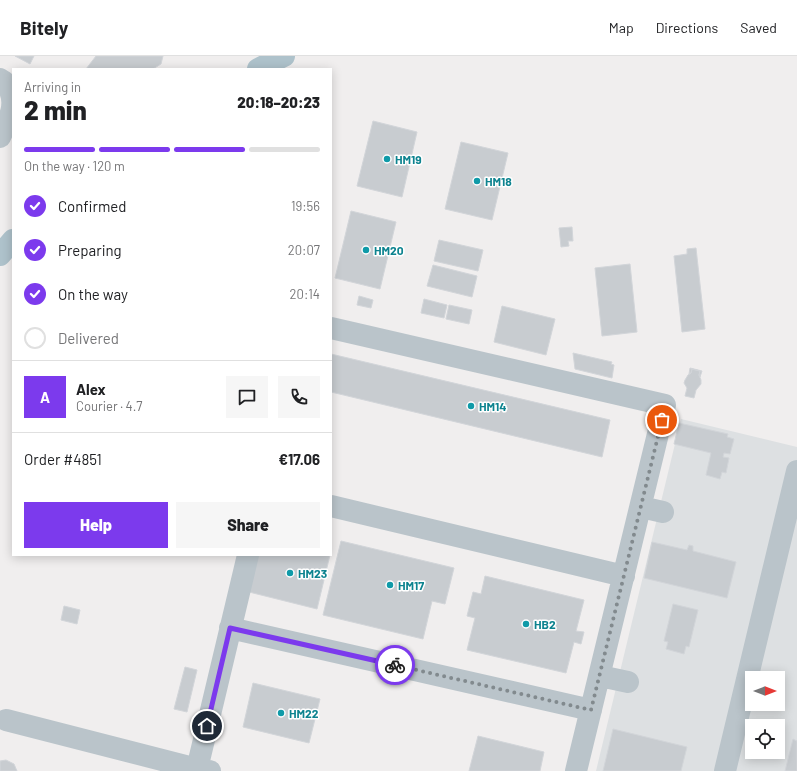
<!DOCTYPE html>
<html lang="en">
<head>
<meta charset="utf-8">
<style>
  :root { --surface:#fff; --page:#f6f6f6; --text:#202124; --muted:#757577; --line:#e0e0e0; --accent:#7c3aed }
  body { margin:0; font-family:Barlow,sans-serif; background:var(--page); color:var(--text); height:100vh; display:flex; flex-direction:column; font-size:15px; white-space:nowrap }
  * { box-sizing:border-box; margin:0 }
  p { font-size:13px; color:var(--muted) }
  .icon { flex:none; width:22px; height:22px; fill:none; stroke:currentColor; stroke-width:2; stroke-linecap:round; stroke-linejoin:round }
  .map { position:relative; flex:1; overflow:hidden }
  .details { position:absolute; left:12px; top:12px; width:320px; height:488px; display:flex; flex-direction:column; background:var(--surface); border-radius:0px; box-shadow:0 2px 10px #0003 }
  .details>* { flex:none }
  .needle { width:26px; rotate:90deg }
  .tools { position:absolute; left:745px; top:615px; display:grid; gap:8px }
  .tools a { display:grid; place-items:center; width:40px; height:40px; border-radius:0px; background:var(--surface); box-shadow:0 2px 10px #0003; font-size:20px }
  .pin { position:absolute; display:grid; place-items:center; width:34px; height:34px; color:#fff; margin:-17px; border:2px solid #fff; border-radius:50%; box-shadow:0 1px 4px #0007 }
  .courier { position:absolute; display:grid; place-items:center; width:40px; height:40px; margin:-20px; border:3px solid #7c3aed; border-radius:50%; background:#fff; color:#222; box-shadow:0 1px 5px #0007 }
  .headline em { font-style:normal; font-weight:800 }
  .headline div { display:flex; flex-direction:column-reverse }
  .headline { display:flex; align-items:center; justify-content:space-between; height:68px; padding:0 12px }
  h1 { font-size:26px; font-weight:800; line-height:30px }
  .bar { display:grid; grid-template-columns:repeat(4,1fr); gap:6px 4px; align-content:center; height:48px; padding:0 12px }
  .bar i { height:5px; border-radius:3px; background:var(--line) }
  .bar .current { background:var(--accent) }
  .bar p { grid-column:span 4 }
  .line { display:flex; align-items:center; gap:10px; padding:0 12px; border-top:1px solid var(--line) }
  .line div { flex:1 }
  .round { display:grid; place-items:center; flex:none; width:42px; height:42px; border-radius:0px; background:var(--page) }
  ol { padding:0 12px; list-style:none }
  li { display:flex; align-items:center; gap:12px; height:44px }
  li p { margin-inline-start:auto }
  li .icon { padding:4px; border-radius:50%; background:var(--accent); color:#fff; stroke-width:4 }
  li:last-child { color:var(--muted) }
  li i { width:22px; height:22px; border:2px solid var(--line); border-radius:50% }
  .cta { display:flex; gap:8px; margin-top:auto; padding:8px 12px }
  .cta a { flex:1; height:46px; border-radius:0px; background:var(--accent); color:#fff; font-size:16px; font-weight:800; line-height:46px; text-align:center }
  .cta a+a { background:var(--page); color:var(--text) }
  header { display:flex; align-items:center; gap:24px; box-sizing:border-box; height:56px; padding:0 20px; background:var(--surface); border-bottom:1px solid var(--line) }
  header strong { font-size:19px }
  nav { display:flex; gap:22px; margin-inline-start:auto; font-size:14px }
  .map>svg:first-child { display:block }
</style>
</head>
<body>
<header>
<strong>Bitely</strong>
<nav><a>Map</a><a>Directions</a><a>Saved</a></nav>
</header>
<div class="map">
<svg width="797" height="715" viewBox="0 0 797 715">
  <rect width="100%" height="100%" fill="#f0eeee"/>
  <path fill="#dde0e2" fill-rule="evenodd" d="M 681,363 L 797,391 L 797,715 L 596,715 ZM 752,622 L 778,622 L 778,648 L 752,648 ZM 752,670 L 778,670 L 778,696 L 752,696 Z"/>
  <path fill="#c8ccd0" stroke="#d2d5d9" d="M 15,0 L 34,0 L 30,8 Z
    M 96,0 L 163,0 L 161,8 L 153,13 L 86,13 Z
    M 373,65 L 417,76 L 402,141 L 357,130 Z
    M 461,86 L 508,97 L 492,164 L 445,153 Z
    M 351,155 L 396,166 L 380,233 L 335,222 Z
    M 572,171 L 573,185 L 568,185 L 569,190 L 561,191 L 559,172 Z
    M 439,184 L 483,194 L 478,215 L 434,205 Z
    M 696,192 L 705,273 L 682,276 L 674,200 L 687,198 L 687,193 Z
    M 630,208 L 637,276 L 602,280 L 595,212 Z
    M 433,209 L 477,220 L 472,241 L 427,230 Z
    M 359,240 L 373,244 L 371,252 L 357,249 Z
    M 424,243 L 447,249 L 444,262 L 421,257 Z
    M 449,249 L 472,254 L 469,268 L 446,263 Z
    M 502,250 L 555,263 L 546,299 L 494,286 Z
    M 573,297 L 612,306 L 611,308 L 614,309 L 612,322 L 575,313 Z
    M 331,298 L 610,364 L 602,401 L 331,336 Z
    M 690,312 L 702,315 L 700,321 L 699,319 L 700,315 L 692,313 L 691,317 L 689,318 Z
    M 692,313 L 700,315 L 699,319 L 701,324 L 701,328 L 696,334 L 694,342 L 685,340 L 687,332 L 684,327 L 685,324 L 688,319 L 691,317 Z
    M 679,367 L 728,378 L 727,381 L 734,383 L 730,398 L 724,397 L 723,401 L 729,402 L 726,417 L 722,416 L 720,423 L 706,419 L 711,397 L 674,388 Z
    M 341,485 L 454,512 L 445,548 L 432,545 L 423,583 L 323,559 Z
    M 652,486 L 687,494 L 689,489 L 693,490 L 693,495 L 736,506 L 727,542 L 644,522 Z
    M 258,499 L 330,499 L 317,553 L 249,536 Z
    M 485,520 L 584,544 L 576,575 L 584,576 L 581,588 L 574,586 L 566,617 L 467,594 L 475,562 L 467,560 L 473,536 L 481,538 Z
    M 673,548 L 698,554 L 689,591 L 686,590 L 684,598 L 666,593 L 668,586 L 664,585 Z
    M 64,550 L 80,554 L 77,568 L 61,564 Z
    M 185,611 L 197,614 L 187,656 L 174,653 Z
    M 253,627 L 320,643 L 309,687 L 243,671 Z
    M 613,673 L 687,691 L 681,715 L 603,715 Z
    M 478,680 L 544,696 L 540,715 L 469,715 Z
    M 793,683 L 797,685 L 797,715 L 785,715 Z
    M 6,704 L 14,708 L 17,715 L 0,715 L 0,705 Z"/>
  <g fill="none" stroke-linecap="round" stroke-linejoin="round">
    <path stroke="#bac4ca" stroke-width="22" d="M 0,23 C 6,26 7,29 10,35 C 17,52 7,66 0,81
      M 331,272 L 665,349 L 576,715
      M 331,450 L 624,520
      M 641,451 L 663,456
      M 230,572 L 591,654
      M 600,620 L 628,626
      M 6,664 L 197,713
      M 210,715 L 197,713 L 248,499
      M 725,715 L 797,415"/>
    <path stroke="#aec2cb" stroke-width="22" d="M 258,13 L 284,0
      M 0,199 L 13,184"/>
  </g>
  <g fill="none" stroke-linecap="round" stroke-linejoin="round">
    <path stroke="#828a8e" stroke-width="4" stroke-dasharray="0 7.2" d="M 395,609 L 591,654 L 662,364"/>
    <path stroke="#7c3aed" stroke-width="5" d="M 207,670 L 230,572 L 395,609"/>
  </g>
  <g fill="#0f9aa8" stroke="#fff" stroke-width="1.5">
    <circle cx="387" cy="103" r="4"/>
    <circle cx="477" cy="125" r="4"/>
    <circle cx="366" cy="194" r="4"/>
    <circle cx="471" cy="350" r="4"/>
    <circle cx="290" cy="517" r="4"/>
    <circle cx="390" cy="529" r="4"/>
    <circle cx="526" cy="568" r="4"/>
    <circle cx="281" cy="657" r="4"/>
  </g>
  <g text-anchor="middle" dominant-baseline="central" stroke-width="3" stroke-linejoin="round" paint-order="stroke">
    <g font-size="12" font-weight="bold" fill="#0d838f" stroke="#fff" text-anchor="start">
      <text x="395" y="103">HM19</text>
      <text x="485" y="125">HM18</text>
      <text x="374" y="194">HM20</text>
      <text x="479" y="350">HM14</text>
      <text x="298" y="517">HM23</text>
      <text x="398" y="529">HM17</text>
      <text x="534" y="568">HB2</text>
      <text x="289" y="657">HM22</text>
    </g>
  </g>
</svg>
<div class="tools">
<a><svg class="needle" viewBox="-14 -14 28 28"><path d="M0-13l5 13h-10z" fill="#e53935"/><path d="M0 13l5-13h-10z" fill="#757577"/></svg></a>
<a><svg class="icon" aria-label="locate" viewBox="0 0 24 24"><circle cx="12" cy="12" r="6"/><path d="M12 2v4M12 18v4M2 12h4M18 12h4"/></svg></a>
</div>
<div class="pin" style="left:662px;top:364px;background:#ea580c"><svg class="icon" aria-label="bag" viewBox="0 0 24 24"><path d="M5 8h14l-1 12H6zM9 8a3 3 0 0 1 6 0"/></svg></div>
<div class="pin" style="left:207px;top:670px;background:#1f2937"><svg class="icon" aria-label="home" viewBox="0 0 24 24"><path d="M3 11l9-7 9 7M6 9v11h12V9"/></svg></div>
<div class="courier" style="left:395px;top:609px"><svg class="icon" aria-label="bike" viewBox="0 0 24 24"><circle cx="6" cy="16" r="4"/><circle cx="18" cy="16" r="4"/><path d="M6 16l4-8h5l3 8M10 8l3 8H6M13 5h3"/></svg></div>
<section class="details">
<div class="headline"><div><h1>2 min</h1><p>Arriving in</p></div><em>20:18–20:23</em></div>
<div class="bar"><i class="current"></i><i class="current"></i><i class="current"></i><i></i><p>On the way · 120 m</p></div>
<ol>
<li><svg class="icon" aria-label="check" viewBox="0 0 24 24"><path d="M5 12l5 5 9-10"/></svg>Confirmed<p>19:56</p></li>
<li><svg class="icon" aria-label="check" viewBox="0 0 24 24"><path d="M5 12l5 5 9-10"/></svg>Preparing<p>20:07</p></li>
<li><svg class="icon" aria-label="check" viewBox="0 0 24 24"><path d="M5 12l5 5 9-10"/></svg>On the way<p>20:14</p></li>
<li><i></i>Delivered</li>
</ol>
<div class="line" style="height:72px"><b class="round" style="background:var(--accent);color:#fff">A</b><div><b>Alex</b><p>Courier · 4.7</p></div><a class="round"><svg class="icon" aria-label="chat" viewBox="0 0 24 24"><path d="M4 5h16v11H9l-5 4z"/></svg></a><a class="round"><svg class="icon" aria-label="phone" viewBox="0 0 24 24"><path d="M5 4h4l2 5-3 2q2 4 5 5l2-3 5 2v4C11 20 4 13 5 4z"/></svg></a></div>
<div class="line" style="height:52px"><div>Order #4851</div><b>€17.06</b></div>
<div class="cta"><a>Help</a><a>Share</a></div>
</section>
</div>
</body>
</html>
